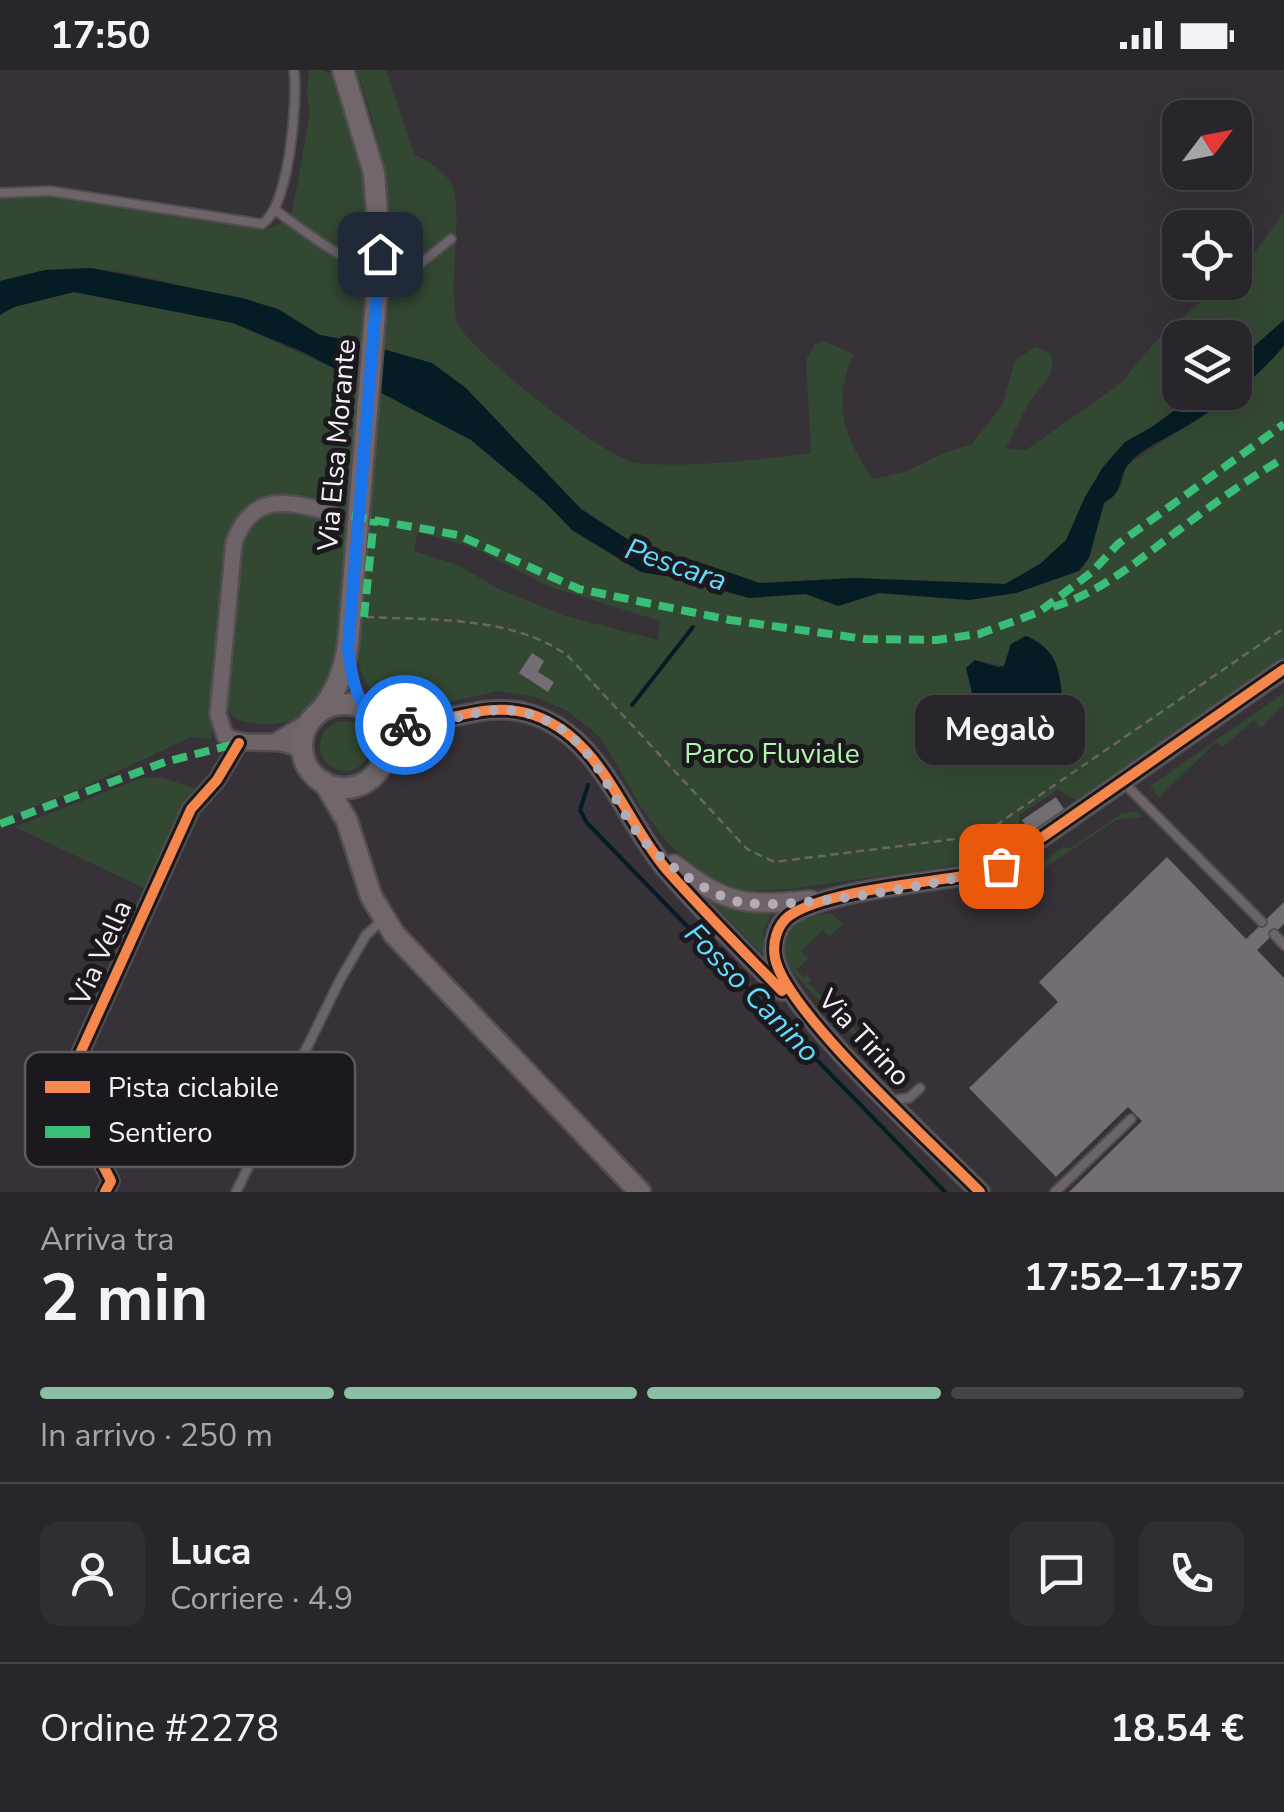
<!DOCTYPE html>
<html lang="it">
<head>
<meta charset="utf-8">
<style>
  :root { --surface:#28262a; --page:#302e32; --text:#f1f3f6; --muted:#a5a5a8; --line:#444347; --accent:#8abfa5 }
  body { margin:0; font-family:"Nunito Sans",sans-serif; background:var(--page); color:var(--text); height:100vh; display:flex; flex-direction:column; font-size:38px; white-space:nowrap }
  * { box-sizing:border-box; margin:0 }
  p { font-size:32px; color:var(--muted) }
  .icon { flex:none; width:55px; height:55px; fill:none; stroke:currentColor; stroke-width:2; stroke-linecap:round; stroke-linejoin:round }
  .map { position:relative; height:1122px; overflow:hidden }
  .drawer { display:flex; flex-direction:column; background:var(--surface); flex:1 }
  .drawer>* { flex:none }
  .needle { width:65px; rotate:58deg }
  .fabs { position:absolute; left:1162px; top:30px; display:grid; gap:20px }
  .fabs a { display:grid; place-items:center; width:90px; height:90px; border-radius:20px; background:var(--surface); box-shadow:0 10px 40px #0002,0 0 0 2px var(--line); font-size:50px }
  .pin { position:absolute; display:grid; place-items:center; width:85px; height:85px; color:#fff; margin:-42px; border-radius:20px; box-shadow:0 5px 15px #0006 }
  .courier { position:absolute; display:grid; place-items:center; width:100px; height:100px; margin:-50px; border:8px solid #1a73e8; border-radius:50%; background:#fff; color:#222; box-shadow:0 2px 12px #0007 }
  .bubble { position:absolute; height:70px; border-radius:20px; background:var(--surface); box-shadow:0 10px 40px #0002,0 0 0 2px var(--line); font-size:32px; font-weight:700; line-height:70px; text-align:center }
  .summary em { font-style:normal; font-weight:700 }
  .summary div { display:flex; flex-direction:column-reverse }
  .summary { display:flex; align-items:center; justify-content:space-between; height:170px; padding:0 40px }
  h1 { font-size:65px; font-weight:700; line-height:75px }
  .bar { display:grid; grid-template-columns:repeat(4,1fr); gap:15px 10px; align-content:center; height:120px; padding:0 40px }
  .bar i { height:12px; border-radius:8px; background:var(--line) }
  .bar .selected { background:var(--accent) }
  .bar p { grid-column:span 4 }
  .line { display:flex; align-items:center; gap:25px; padding:0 40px; border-top:2px solid var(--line) }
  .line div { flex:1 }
  .round { display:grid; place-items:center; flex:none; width:105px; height:105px; border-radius:20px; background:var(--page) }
  .status { display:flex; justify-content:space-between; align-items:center; height:70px; padding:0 50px; background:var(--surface); direction:ltr }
  .status svg { height:28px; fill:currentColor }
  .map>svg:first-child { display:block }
</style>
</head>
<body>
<div class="status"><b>17:50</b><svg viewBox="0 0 49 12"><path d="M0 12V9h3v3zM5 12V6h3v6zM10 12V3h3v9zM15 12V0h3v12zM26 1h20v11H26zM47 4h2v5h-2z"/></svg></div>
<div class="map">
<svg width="1284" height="1122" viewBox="0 0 1284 1122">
  <rect width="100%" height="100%" fill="#363238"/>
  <path fill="#334833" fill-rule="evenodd" d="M 309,0 L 323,0 L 337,7 L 366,104 L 372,144 L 363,273 L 320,265 L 278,239 L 133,204 L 91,198 L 45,200 L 0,211 L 0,128 L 55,125 L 261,160 C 278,156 286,154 293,138 L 310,42 L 307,22 Z
    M 356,0 L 386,0 L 414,84 C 426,90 442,100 450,111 C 463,130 452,199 454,224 C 455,233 454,247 458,254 C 472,283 606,389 636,393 C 690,398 757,390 811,383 L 806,290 L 815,274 L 823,271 L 854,284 C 831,332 844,367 873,409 L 905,402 L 944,383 L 972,374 L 1003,334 L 1015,290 L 1036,277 L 1049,282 L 1053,292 L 1049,307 L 1027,336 L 1006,378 L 1026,380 L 1121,313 L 1152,275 L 1221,213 L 1235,212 L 1235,201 L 1253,185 L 1284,142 L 1284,250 L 1235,293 L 1235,268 L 1180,268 L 1180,322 L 1198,323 L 1152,357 L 1125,372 L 1103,397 L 1085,427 L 1066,470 L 1040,494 L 1005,514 L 855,508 L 760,513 L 696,491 L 644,480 L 581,439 L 465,318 L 432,293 L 383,279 C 393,172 395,103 356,0 Z
    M 74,222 L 233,253 L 360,310 L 349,442 C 315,431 271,411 243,443 L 217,586 L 211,669 L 191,667 L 80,719 L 0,750 L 0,245 L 14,237 Z
    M 1284,276 L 1284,588 L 1077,730 L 1058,720 L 1019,745 L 1020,771 L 993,790 L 789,819 L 741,821 L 703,804 L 667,772 L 641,737 L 600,667 L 566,640 L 535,627 L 498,621 L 400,643 C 360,619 355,599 358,554 L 361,552 L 380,322 L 471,370 L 545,432 L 572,460 L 641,502 L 678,508 L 749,528 L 806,524 L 838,536 L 879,523 L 969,530 L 1016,523 L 1079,501 L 1089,488 L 1104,433 L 1122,415 L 1126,396 L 1247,314 ZM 418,462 L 474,478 L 548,516 L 660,551 L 658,570 L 565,546 L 497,518 L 458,495 L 414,481 ZM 1027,566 L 1042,573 L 977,640 L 975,590 L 1004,596 L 1011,574 Z
    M 310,440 L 346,448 L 337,604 C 332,612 302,645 294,649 C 280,656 245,657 233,646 C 229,642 227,637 225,632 L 239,468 L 263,441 Z
    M 1284,623 L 1284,635 L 1261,658 L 1254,650 L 1223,677 L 1216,672 L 1159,728 L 1150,716 Z
    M320 676a25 25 0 1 1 50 0a25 25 0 1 1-50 0Z
    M 160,707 L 202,721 L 150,821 L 15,757 L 141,708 Z
    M 1137,741 L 1143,747 L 1116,750 L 1016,818 L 1001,823 L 977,822 L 1001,816 L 1020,807 L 1063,777 L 1071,778 L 1121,744 Z
    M 709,830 L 738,840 L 773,841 L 763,861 L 764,885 Z
    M 831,843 L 843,854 L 830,866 L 823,860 L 801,881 L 808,889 L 796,900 L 804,907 L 807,905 L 811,910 L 809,913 L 861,966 L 858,970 L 794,904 C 770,867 794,847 831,843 Z"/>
  <path fill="#061c24" d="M 91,198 L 242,228 L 278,239 L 320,265 L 358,272 L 432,293 L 466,318 L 581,439 L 644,480 L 695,491 L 760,513 L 855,508 L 1005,514 L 1040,494 L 1066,470 L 1085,427 L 1103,397 L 1125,372 L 1152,357 L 1198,323 L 1235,322 L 1235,293 L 1284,250 L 1284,276 C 1257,308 1223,334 1187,356 C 1169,367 1141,378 1128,395 C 1116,411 1126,420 1104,433 L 1089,488 L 1079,501 L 1016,523 L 969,530 L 879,523 L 838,536 L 806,524 L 749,528 L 678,508 L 641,502 L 572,460 L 545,432 L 471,370 L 303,282 L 233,253 L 74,222 L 14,237 L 0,245 L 0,211 L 45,200 Z
    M 1026,566 C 1055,579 1059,595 1062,625 L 976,640 L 966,598 L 975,590 L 998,597 L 1004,596 L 1011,574 Z"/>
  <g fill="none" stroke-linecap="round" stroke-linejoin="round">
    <path stroke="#061c24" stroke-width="4" d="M 632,635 L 693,557
      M 588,715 L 580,740 L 587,753 L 945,1122"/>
  </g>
  <path fill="#726e73" d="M 532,583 L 544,591 L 538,602 L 554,612 L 548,622 L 519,603 Z
    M 1056,727 L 1064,739 L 1031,763 L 1022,750 Z
    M 1167,787 L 1246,869 L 1284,832 L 1284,854 L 1257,880 L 1284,908 L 1284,1122 L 1069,1122 L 1142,1051 L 1128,1037 L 1056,1107 L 969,1018 L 1058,932 L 1039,912 Z"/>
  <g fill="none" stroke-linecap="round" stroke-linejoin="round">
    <defs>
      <path id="service" d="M 0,123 L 50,121 L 262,154 C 289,138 298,31 294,0
        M 275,140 C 313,167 357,204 405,206 L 451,169
        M 1124,713 L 1262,852
        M 1274,864 L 1284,875
        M 893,1030 L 909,1028 L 920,1018
        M 236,1122 L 340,910 L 366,865 L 384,849
        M 1055,1122 L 1131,1049"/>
      <path id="minor" d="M 278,670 L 310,651
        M 303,682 C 275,663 253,680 225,666 L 218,644 L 234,472 C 253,422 287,431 329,442
        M 105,1122 L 111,1111 C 93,1075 72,1042 72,1001 L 191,739 L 217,710 L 239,673"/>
      <path id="tertiary" d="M 377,650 C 436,664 474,629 527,643 C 600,663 622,747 666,799 C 702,841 743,881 782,921
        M 383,692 L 406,671 L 431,656
        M 674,794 C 727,836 746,836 811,830
        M 980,1122 C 936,1077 785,941 775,888 C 772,873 777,855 789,846 C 825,820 934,812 982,803 L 1001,796 L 1284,599"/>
      <path id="secondary" d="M 343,0 L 374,103 L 380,183
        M302 676a42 42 0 1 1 84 0a42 42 0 1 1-84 0Z
        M 322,639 C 343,612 348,586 350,552
        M 324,712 L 347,751 L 371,826 L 394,864 L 640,1122"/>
    </defs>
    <use href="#service" stroke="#514e52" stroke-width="12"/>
    <use href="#minor" stroke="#514e52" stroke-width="20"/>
    <use href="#tertiary" stroke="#514e52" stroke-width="22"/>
    <use href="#secondary" stroke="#514e52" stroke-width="25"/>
    <path stroke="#6c6568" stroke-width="2.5" stroke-dasharray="8 5" stroke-linecap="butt" d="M 366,547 C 432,550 511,546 567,585 L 747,779 L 774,792 L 971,767 L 989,760 L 1284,558"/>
    <use href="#service" stroke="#6d6368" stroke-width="8"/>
    <use href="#minor" stroke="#6d6368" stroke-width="15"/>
    <use href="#tertiary" stroke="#6d6368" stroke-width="18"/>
    <use href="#secondary" stroke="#716669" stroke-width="20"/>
    <defs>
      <path id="secondary-bridge" d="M 350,552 L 380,183"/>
    </defs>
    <use href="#secondary-bridge" stroke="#514e52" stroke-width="25" stroke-linecap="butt"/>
    <use href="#secondary-bridge" stroke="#716669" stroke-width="20"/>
    <path stroke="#3abd76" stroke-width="8" stroke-dasharray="15 8" stroke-linecap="butt" d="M 329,442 L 458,465 L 579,519 L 730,550 L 865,569 L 936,570 L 979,564 L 1039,542 L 1092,502 L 1118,474 L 1284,354
      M 1053,537 C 1102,522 1140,489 1180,459 C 1213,434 1248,409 1284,388
      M 364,547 L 374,449
      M 0,754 L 165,692 L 239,673"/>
    <defs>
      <path id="cycleway" d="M 377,650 C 436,664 474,629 527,643 C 600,663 622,747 666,799 C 703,841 743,881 782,921
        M 105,1122 L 111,1111 C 93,1075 72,1042 72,1001 L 191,739 L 217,710 L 239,673
        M 980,1122 C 936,1077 785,941 775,888 C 772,873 777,855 789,846 C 825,820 934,812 982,803 L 1001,796 L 1284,599"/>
    </defs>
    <use href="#cycleway" stroke="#1c191e" stroke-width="16"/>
    <use href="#cycleway" stroke="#f5874c" stroke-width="10"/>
  </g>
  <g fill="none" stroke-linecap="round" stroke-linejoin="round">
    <path stroke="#b3aeb5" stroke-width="10" stroke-dasharray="0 18" d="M 405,655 C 454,657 487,627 538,647 C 597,669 608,728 644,771 C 663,793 711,826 739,832 C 787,842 953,813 1001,796"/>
    <path stroke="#1a73e8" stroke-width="12" d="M 380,184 L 348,579 C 354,621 358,649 405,655"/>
  </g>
  <g text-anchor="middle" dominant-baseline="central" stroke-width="10" stroke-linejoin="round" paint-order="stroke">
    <g font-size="28" fill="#f7f1f9" stroke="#1c191e">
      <text transform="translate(337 375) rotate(-85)">Via Elsa Morante</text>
      <text transform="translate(101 883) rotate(-66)">Via Vella</text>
      <text transform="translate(864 968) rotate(47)">Via Tirino</text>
    </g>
    <g font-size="28" fill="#b1f6ae" stroke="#1c191e">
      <text x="772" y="684">Parco Fluviale</text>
    </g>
    <g font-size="30" font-style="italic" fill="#62dcfe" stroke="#1c191e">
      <text transform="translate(676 495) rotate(19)">Pescara</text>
      <text transform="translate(752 923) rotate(46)">Fosso Canino</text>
    </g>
  </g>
  <rect x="25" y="982" width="330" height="115" rx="15" fill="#1c191e" stroke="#5e5a60" stroke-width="2.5"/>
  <rect x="45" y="1011" width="45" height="12" fill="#f5874c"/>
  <rect x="45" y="1056" width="45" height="12" fill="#3abd76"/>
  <g font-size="28" fill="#f7f1f9">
    <text x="108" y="1027">Pista ciclabile</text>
    <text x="108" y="1072">Sentiero</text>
  </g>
</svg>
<div class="fabs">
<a><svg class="needle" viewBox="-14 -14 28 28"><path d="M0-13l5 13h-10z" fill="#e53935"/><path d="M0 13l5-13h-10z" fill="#a5a5a8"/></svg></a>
<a><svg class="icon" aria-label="locate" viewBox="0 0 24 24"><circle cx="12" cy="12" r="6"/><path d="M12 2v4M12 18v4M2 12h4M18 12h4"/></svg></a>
<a><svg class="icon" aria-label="layers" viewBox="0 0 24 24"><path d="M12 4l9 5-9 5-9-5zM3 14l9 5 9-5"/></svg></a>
</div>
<div class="pin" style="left:1001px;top:796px;background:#ea580c"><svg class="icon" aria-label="bag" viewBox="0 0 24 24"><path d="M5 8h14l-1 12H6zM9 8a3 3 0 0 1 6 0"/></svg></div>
<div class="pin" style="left:380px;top:184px;background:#1f2937"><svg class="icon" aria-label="home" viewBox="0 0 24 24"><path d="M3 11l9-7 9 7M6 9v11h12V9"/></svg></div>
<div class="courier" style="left:405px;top:655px"><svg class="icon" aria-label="bike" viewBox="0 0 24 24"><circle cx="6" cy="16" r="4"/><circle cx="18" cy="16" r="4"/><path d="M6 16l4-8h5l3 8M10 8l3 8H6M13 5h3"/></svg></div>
<div class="bubble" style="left:915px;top:625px;width:170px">Megalò</div>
</div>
<section class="drawer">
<div class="summary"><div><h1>2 min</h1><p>Arriva tra</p></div><em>17:52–17:57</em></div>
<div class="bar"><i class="selected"></i><i class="selected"></i><i class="selected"></i><i></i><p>In arrivo · 250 m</p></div>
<div class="line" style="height:180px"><a class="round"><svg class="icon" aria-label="person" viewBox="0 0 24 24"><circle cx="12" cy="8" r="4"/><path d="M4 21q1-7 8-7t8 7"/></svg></a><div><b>Luca</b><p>Corriere · 4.9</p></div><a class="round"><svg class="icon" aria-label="chat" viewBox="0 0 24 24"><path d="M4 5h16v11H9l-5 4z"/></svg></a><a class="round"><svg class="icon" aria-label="phone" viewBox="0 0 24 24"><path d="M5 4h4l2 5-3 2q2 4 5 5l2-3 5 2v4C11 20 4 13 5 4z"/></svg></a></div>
<div class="line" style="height:130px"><div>Ordine #2278</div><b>18.54 €</b></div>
</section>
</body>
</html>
